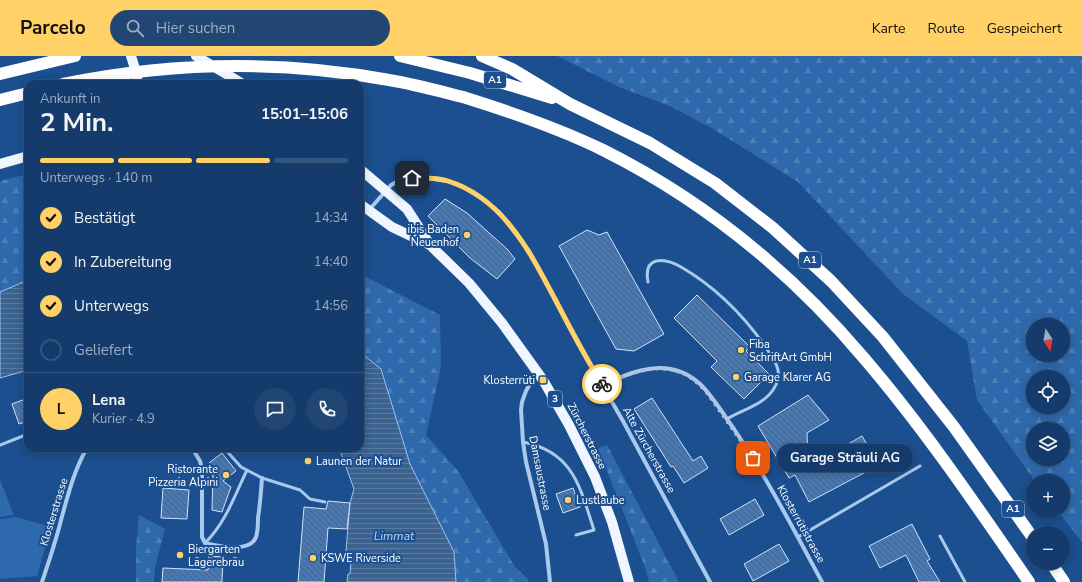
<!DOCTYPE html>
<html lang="de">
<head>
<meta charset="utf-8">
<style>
  :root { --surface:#143b6b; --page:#214673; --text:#f1f3f6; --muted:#9dadc1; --line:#33557e; --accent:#ffd166 }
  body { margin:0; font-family:"Nunito Sans",sans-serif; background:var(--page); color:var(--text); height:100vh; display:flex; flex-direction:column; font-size:15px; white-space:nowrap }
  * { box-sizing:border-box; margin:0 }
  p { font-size:13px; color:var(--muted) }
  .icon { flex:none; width:22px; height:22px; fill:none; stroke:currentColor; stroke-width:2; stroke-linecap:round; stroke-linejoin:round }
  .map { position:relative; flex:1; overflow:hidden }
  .panel { position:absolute; left:24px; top:24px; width:340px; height:372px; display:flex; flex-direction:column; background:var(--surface); border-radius:12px; box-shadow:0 2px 10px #0003,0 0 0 1px var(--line) }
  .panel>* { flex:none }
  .needle { width:26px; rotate:168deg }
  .fabs { position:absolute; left:1026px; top:262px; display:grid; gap:8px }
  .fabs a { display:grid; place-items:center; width:44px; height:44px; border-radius:50%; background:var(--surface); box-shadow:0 2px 10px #0003,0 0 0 1px var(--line); font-size:20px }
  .pin { position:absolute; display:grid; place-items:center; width:34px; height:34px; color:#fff; margin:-17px; border-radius:8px; box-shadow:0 2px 6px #0006 }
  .courier { position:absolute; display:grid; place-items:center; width:40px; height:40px; margin:-20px; border:3px solid #ffd166; border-radius:50%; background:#fff; color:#222; box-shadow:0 1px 5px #0007 }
  .bubble { position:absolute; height:28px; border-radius:14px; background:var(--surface); box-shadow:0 2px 10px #0003,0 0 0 1px var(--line); font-size:13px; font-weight:700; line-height:28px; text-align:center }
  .headline em { font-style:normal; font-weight:700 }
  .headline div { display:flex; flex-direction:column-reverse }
  .headline { display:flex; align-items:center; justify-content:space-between; height:68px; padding:0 16px }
  h1 { font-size:26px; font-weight:700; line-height:30px }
  .bar { display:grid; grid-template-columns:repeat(4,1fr); gap:6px 4px; align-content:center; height:48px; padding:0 16px }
  .bar i { height:5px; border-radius:3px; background:var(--line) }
  .bar .selected { background:var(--accent) }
  .bar p { grid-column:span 4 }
  .line { display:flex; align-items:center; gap:10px; padding:0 16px; border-top:1px solid var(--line) }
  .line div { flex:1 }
  .round { display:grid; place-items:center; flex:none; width:42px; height:42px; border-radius:21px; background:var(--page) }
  ol { padding:0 16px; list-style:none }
  li { display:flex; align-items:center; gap:12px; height:44px }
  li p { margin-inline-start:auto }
  li .icon { padding:4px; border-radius:50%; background:var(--accent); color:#111; stroke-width:4 }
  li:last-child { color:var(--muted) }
  li i { width:22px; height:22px; border:2px solid var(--line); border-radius:50% }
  header { display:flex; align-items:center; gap:24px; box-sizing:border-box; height:56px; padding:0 20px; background:var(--accent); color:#111 }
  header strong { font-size:19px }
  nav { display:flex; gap:22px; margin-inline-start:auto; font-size:14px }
  .search { width:280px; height:36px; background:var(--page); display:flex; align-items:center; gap:10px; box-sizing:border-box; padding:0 14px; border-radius:22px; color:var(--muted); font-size:15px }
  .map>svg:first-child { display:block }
</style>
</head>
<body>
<header>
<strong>Parcelo</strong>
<div class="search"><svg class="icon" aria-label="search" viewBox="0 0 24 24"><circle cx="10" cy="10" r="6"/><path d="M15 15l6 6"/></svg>Hier suchen</div>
<nav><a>Karte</a><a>Route</a><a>Gespeichert</a></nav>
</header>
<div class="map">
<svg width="1082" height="526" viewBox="0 0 1082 526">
  <defs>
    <pattern id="forest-firs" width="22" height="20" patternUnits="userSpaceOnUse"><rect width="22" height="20" fill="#2e69ad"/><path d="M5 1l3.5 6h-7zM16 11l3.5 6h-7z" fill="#4d80b9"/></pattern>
    <pattern id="water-rules" width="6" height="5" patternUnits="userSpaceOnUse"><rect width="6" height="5" fill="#3c6290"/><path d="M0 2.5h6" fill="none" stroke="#597aa1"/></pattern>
    <pattern id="building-back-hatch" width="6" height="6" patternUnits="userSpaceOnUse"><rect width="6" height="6" fill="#4478b7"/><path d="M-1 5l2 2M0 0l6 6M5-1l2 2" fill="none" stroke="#486282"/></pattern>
  </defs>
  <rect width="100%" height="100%" fill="#1b4f8f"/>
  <path fill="url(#forest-firs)" fill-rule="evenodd" d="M 557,0 L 1082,0 L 1082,486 L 1058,455 L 1063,455 L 1063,425 L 1035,425 L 977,344 L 967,285 L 903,238 L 798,126 L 713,73 L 672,51 L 619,31 ZM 1033,269 L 1063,269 L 1063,299 L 1033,299 ZM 1033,321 L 1063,321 L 1063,351 L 1033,351 ZM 1033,373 L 1063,373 L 1063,403 L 1033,403 Z
    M 28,118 L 28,224 L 0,236 L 0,125 Z
    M 360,218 L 440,259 L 441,311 L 426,379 L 458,415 L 515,511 L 528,523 L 528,526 L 456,526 L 454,496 L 410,408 L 381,313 L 360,296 Z
    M 607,389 L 679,526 L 649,526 L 646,514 L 598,392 Z
    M 139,459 L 165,473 L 155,511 L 154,526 L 136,526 L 136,492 Z"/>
  <path fill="#2e69ad" d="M 0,424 L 14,459 L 0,461 Z
    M 16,461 L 51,471 L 37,520 L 0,523 L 0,463 Z"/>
  <path fill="url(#water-rules)" stroke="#9cc4f0" d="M 28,224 L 28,314 L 0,322 L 0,236 Z
    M 360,296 L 381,313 L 410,408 L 454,496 L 456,526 L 347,526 L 348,518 L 350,518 L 351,505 L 346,495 L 350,447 L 354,433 L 339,392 L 360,392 Z"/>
  <path fill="url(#building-back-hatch)" stroke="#cfe3fa" d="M 445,143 L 467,157 L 507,193 L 515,203 L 497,223 L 470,202 L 428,160 Z
    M 587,174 L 599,179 L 607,176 L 664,278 L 634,295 L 616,293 L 559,190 Z
    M 697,239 L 750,291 L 746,295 L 769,318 L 744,343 L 711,311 L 717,305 L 674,262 Z
    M 808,339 L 829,364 L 807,377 L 808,411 L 862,380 L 879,409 L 809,446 L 795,419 L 789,422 L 758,370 Z
    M 28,342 L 28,365 L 19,368 L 12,348 Z
    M 652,342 L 693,405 L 701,400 L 708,412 L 684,427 L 673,410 L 671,411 L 634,353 Z
    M 222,397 L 236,415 L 223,425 L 231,431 L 222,456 L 212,454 L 213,413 L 209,407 Z
    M 163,432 L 189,434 L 187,463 L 161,462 Z
    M 573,432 L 580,451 L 563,457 L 556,438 Z
    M 755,443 L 764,459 L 729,479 L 720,463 Z
    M 328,445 L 350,447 L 347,473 L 328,472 L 324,526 L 298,526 L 304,451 L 326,453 Z
    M 912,468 L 930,503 L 927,505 L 940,526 L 919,526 L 906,499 L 880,512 L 869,490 Z
    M 779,488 L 789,505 L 753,525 L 744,508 Z
    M 209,500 L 223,501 L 222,526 L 162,526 L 163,512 L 208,514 Z"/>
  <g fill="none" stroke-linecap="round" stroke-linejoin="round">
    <path stroke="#a9c9ee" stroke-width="3" d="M 648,226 C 643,200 664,201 681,211 C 714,230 743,259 765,290 C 771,300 781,311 778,323 C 772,347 745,352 727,363
      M 523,386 C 574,396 580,432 594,474 L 576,479
      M 0,389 L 28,378
      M 224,392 L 241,411 L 262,422 L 300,434 L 310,443 L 325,446
      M 940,480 L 965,526
      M 798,481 L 920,410
      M 205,487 C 225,468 235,439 247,414"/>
    <path stroke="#a9c9ee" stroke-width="4" d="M 369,154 L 391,129 L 400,124 L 412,122 L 427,122 L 447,125 L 463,131 L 481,142 L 499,156 L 529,195 L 579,289 L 623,365 L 710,526
      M 536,317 L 526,335 L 522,346 L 521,354 L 523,386 L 526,406 L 546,488 L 550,526
      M 602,329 C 625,319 653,306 678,315 C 686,317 693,322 699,327 C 713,340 723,358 734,373 C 767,422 794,474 822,526
      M 192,392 L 200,405 L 202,413 L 202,481 L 205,487 C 217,490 250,498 256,481 C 258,475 258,468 258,462 C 260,449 261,436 262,422
      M 42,526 C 49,505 56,485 61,464 C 68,439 74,414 87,392"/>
    <path stroke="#f0f6ff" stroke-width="10" d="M 131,0 L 137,19 L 137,28
      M 196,0 L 243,28
      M 0,108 L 28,100
      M 360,113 L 407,153 L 430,189 L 469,227 L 502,267 L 543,324 L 569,369 L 595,421 L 612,466 L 629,526
      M 360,148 L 392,171 L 430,189"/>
    <path stroke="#fff" stroke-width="12" d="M 400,0 L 470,17 L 552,42
      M 482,0 L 512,13 L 570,48 L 650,87 L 715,127 L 773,172 L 831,225 L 883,281 L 954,371 L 1033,482
      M 0,18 L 75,0
      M 463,41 C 511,56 558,72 603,94 C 703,144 791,216 863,301 C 924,372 976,449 1029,526
      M 0,44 L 28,37
      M 1051,507 L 1064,526"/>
    <path stroke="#fff" stroke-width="12" d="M 63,28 C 171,6 281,4 389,24 C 414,28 439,35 463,41"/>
  </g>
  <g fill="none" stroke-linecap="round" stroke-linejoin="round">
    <path stroke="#afc1d8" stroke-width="4" stroke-dasharray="0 7.2" d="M 602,328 C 608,328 617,322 624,320 C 659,308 683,308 708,338 L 753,402"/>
    <path stroke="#ffd166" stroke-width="5" d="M 412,122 C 424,122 436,121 448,125 C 503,142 530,196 555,243 C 570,272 585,301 602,328"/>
  </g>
  <g fill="#ffd166" stroke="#1b4f8f" stroke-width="1.5">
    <circle cx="467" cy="179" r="4"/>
    <circle cx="741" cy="294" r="4"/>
    <circle cx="736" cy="321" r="4"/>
    <rect x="539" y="320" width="8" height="8" rx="2"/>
    <circle cx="308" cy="405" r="4"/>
    <circle cx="226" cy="419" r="4"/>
    <circle cx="568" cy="444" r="4"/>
    <circle cx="180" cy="499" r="4"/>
    <circle cx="313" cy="502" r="4"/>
  </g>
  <g text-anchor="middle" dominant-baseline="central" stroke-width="4" stroke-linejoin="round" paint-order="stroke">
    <g fill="#1b4f8f" stroke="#bbcadd" stroke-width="1">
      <rect x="484" y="16" width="22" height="16" rx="3"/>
      <rect x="799" y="196" width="22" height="16" rx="3"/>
      <rect x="548" y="335" width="14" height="16" rx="3"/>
      <rect x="1002" y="445" width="22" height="16" rx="3"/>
    </g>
    <g font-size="10" font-weight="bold" fill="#fff">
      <text x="495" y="24">A1</text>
      <text x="810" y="204">A1</text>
      <text x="555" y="343">3</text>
      <text x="1013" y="453">A1</text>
    </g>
    <g font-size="11" fill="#fff" stroke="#1b4f8f" text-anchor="start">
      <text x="459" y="173" text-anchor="end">ibis Baden<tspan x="459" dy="13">Neuenhof</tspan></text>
      <text x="749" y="288">Fiba<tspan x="749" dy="13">SchriftArt GmbH</tspan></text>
      <text x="744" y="321">Garage Klarer AG</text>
      <text x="535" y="324" text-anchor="end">Klosterrüti</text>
      <text x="316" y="405">Launen der Natur</text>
      <text x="218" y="413" text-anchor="end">Ristorante<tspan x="218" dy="13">Pizzeria Alpini</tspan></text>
      <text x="576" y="444">Lustlaube</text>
      <text x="188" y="493">Biergarten<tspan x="188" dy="13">Lägerebräu</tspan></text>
      <text x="321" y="502">KSWE Riverside</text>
    </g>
    <g font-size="11" fill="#fff" stroke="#1b4f8f">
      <text transform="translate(587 380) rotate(63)">Zürcherstrasse</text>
      <text transform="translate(649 394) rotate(61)">Alte Zürcherstrasse</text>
      <text transform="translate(540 417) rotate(79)">Damsaustrasse</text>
      <text transform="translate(54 456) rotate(-73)">Klosterstrasse</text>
      <text transform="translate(801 468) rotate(61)">Klosterrütistrasse</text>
    </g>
    <g font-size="12" font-style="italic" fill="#b5d3f5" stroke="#1b4f8f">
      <text x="394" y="480">Limmat</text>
    </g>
  </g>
</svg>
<div class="fabs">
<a><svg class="needle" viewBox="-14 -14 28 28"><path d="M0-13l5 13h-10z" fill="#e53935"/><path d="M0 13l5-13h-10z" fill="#9dadc1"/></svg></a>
<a><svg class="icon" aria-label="locate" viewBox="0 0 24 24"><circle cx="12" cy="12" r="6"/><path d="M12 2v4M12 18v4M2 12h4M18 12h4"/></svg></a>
<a><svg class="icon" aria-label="layers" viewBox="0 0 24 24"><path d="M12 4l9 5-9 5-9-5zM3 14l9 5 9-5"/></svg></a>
<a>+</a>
<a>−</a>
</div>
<div class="pin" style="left:753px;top:402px;background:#ea580c"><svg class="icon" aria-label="bag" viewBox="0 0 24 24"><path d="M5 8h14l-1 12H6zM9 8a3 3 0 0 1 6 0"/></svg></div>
<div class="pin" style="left:412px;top:122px;background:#1f2937"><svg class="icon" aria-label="home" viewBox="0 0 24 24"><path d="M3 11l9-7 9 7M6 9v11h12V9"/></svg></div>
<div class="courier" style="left:602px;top:328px"><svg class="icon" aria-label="bike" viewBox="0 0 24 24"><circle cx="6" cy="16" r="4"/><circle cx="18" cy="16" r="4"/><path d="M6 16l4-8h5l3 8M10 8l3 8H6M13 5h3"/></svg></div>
<div class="bubble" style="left:777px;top:388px;width:136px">Garage Sträuli AG</div>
<section class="panel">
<div class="headline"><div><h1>2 Min.</h1><p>Ankunft in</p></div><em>15:01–15:06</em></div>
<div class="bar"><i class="selected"></i><i class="selected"></i><i class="selected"></i><i></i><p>Unterwegs · 140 m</p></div>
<ol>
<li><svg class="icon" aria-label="check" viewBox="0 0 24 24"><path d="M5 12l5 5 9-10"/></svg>Bestätigt<p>14:34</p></li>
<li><svg class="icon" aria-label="check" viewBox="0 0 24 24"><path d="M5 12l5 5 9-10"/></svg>In Zubereitung<p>14:40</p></li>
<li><svg class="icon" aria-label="check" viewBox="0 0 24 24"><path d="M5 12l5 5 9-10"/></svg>Unterwegs<p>14:56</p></li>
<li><i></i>Geliefert</li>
</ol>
<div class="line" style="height:72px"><b class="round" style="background:var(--accent);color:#111">L</b><div><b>Lena</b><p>Kurier · 4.9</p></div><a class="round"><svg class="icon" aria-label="chat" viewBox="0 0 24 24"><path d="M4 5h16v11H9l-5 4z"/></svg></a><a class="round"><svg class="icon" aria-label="phone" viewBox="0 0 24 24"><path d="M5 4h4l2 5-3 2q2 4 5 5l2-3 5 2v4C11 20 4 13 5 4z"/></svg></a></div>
</section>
</div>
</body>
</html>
